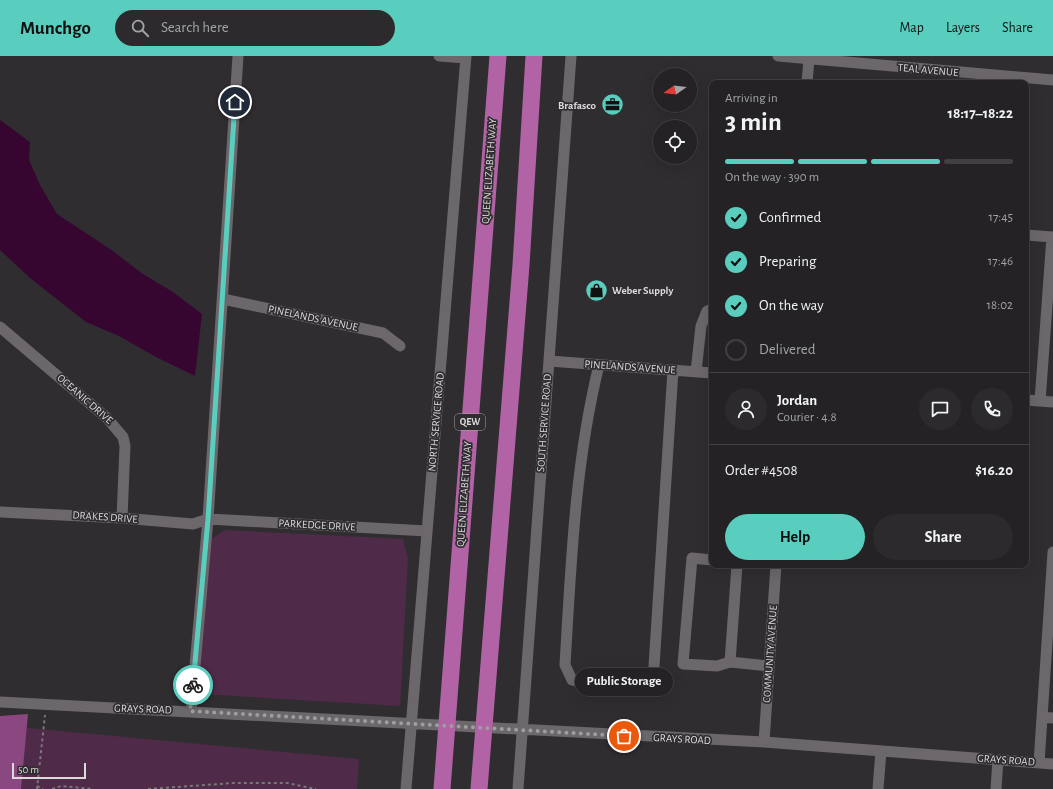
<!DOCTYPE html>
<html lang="en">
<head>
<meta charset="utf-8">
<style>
  :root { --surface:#242224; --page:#2c2a2c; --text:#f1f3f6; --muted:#a3a4a6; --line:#413f41; --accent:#59cebe }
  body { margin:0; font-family:"Alegreya Sans",sans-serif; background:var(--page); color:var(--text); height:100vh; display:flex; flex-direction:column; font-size:15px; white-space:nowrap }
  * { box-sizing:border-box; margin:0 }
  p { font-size:13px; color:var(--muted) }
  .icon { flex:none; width:22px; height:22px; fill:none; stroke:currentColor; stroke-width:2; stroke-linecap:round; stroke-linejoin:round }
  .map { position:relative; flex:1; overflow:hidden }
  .sheet { position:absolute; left:709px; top:24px; width:320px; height:488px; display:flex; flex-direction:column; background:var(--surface); border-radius:8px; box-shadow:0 4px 16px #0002,0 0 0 1px var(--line) }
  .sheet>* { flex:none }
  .needle { width:26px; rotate:256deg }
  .fabs { position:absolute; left:653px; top:12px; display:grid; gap:8px }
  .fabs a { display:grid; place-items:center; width:44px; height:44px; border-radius:50%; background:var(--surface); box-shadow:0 4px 16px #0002,0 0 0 1px var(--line); font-size:20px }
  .scale { position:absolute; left:12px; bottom:10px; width:74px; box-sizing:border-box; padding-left:4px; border:2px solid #dddadc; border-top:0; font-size:11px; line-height:14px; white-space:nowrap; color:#dddadc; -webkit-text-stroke:3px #302d30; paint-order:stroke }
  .pin { position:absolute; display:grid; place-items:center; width:34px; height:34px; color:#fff; margin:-17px; border:2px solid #fff; border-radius:50%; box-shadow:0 1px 4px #0007 }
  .courier { position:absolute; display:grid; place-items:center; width:40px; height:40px; margin:-20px; border:3px solid #59cebe; border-radius:50%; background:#fff; color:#222; box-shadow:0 1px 5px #0007 }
  .bubble { position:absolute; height:28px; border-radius:14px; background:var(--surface); box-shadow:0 4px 16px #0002,0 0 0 1px var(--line); font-size:13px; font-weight:700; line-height:28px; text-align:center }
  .head em { font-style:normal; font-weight:700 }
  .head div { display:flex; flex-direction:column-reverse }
  .head { display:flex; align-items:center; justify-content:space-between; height:68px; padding:0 16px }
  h1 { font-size:26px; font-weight:700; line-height:30px }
  .bar { display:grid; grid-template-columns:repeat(4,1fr); gap:6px 4px; align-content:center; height:48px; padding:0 16px }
  .bar i { height:5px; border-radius:3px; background:var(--line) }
  .bar .on { background:var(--accent) }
  .bar p { grid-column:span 4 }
  .line { display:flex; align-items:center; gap:10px; padding:0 16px; border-top:1px solid var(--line) }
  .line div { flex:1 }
  .round { display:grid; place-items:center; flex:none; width:42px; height:42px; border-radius:21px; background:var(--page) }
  ol { padding:0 16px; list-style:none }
  li { display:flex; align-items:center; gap:12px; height:44px }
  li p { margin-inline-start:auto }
  li .icon { padding:4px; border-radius:50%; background:var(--accent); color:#111; stroke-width:4 }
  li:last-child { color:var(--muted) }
  li i { width:22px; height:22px; border:2px solid var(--line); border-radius:50% }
  .button { display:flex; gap:8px; margin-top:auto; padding:8px 16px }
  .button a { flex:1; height:46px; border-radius:24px; background:var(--accent); color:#111; font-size:16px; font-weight:700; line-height:46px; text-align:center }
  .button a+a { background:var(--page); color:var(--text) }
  header { display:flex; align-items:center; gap:24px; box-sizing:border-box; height:56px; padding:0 20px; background:var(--accent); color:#111 }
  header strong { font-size:19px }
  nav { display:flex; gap:22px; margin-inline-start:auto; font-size:14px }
  .search { width:280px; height:36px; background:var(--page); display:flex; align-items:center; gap:10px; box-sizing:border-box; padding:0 14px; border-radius:22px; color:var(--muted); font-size:15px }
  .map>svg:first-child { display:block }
</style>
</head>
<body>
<header>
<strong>Munchgo</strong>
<div class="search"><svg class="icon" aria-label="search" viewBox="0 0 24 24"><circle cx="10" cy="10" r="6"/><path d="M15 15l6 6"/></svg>Search here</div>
<nav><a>Map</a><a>Layers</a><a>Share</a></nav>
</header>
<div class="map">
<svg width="1053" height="733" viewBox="0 0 1053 733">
  <rect width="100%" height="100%" fill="#302d30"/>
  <path fill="#4f2a49" d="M 225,474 L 403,483 L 408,503 L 400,650 L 201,638 L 197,628 L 211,483 Z
    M 18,671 L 359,703 L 357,733 L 0,733 Z"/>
  <path fill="#8a4780" d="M 28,658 L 21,733 L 0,733 L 0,660 Z"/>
  <path fill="#360631" d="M 0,64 L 30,86 L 29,104 L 40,129 L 57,158 L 110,193 L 143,218 L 173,236 L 202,258 L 195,320 L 156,301 L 119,280 L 86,266 L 30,222 L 0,194 Z"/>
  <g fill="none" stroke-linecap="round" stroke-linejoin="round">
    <path stroke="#7a777a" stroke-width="2" stroke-dasharray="3 3" stroke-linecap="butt" d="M 37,730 L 43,733
      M 37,733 L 45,659
      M 52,733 L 61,730 L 93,733
      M 148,733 L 234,727 L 287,727 L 316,733"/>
    <path stroke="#6b676a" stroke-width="11" d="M 439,0 L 466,2
      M 778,0 L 1053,24
      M 807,27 L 809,3
      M 1026,179 L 1053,181
      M 223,243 L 383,277 L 400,290
      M 0,271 L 107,362 L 123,381 L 125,390 L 122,462
      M 549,305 L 712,317
      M 599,309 C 575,406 571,508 565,609 L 572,624 C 597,631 630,642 653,626 L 673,314
      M 696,316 L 701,270 L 707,255 L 712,253
      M 1026,344 L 1053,346
      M 1040,345 L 1052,181
      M 0,456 L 122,462 L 193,468 L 208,463 L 427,475
      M 712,504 L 692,502 L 683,608 L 717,610 L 730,606
      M 737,509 L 730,606 L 769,610
      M 0,646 L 764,686 L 1053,708
      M 191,655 L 208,463 L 238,0
      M 1042,661 L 1053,662
      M 764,686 L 776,509
      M 1039,707 L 1053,496
      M 406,733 L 466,0
      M 518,733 L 571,0
      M 878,733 L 881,695
      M 996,733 L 998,704"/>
    <path stroke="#b263a6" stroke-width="17" d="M 442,733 L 498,0
      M 479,733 L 521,209 L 534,0"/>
  </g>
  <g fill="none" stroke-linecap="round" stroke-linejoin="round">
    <path stroke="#a09da0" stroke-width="4" stroke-dasharray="0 7.2" d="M 193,629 L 190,655 L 624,680"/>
    <path stroke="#59cebe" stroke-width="5" d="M 193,629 L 208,463 L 235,46"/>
  </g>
  <defs>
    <symbol id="office-disc" viewBox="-11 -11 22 22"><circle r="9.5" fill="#59cebe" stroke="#302d30"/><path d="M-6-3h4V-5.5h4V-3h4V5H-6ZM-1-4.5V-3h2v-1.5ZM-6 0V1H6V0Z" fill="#111"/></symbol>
    <symbol id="shop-disc" viewBox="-11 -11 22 22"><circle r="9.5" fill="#59cebe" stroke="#302d30"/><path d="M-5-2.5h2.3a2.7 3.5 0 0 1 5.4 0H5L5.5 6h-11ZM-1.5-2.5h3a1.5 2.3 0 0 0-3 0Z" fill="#111"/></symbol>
  </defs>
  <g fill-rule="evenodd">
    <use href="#office-disc" x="600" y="36" width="25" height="25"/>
    <use href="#shop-disc" x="584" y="222" width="25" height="25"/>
  </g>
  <g text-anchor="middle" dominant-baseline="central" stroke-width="3.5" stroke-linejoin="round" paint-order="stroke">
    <rect fill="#302d30" stroke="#a9a6a8" stroke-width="1" x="455" y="358" width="30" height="16" rx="3"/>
    <g font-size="10" font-weight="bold" fill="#dddadc">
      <text x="470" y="366">QEW</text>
    </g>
    <g font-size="11" fill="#dddadc" stroke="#302d30">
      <text transform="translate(928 14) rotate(5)">TEAL AVENUE</text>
      <text transform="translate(489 115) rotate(-86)">QUEEN ELIZABETH WAY</text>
      <text transform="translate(313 262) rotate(12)">PINELANDS AVENUE</text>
      <text transform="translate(630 311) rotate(4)">PINELANDS AVENUE</text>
      <text transform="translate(85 343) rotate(41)">OCEANIC DRIVE</text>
      <text transform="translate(436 366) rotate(-85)">NORTH SERVICE ROAD</text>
      <text transform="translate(544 367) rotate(-86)">SOUTH SERVICE ROAD</text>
      <text transform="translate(464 438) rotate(-86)">QUEEN ELIZABETH WAY</text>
      <text transform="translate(105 461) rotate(4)">DRAKES DRIVE</text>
      <text transform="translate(317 469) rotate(3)">PARKEDGE DRIVE</text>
      <text transform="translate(770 598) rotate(-86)">COMMUNITY AVENUE</text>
      <text transform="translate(143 653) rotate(2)">GRAYS ROAD</text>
      <text transform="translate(682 683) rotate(3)">GRAYS ROAD</text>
      <text transform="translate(1006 704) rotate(4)">GRAYS ROAD</text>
    </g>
    <g font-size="11" font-weight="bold" fill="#dddadc" stroke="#302d30" text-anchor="end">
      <text x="596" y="49">Brafasco</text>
      <text x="612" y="234" text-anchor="start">Weber Supply</text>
    </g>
  </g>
</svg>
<div class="fabs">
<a><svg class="needle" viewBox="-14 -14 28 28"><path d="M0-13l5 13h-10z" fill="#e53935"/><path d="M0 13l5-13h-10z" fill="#a3a4a6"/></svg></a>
<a><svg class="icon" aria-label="locate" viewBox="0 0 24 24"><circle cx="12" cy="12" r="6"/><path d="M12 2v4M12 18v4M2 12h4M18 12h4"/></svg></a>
</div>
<div class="scale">50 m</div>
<div class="pin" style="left:624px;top:680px;background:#ea580c"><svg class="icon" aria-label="bag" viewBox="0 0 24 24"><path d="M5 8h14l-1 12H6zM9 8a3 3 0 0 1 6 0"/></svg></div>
<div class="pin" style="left:235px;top:46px;background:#1f2937"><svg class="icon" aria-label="home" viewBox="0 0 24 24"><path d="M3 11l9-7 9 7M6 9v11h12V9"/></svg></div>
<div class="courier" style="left:193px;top:629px"><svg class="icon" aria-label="bike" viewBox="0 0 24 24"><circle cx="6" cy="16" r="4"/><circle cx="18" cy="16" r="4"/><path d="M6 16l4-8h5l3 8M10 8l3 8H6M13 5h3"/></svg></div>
<div class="bubble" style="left:575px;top:612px;width:98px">Public Storage</div>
<section class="sheet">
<div class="head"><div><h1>3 min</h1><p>Arriving in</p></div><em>18:17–18:22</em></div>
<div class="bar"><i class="on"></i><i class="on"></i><i class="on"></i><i></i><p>On the way · 390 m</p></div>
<ol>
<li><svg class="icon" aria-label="check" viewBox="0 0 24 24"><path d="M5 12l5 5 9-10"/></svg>Confirmed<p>17:45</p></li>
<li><svg class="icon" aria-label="check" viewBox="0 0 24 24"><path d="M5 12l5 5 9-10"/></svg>Preparing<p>17:46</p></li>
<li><svg class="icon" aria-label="check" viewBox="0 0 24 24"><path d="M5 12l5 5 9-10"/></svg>On the way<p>18:02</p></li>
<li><i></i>Delivered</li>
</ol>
<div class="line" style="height:72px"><a class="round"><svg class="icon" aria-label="person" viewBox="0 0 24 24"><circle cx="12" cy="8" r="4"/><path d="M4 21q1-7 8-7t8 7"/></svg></a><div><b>Jordan</b><p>Courier · 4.8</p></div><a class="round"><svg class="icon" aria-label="chat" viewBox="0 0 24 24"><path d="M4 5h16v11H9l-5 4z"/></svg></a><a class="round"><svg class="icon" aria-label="phone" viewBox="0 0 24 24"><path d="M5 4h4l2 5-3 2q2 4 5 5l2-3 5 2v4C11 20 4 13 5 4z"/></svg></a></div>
<div class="line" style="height:52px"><div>Order #4508</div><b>$16.20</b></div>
<div class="button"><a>Help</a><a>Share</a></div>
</section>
</div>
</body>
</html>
